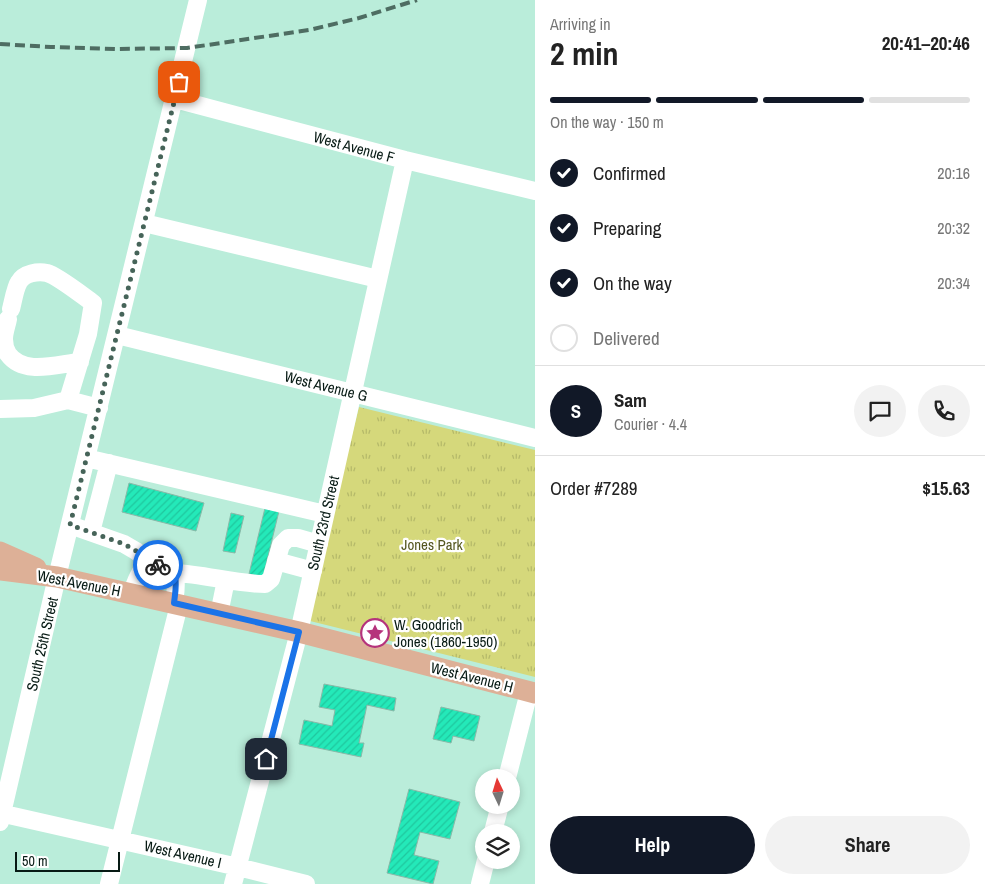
<!DOCTYPE html>
<html lang="en">
<head>
<meta charset="utf-8">
<style>
  :root { --surface:#fff; --page:#f2f2f2; --text:#222; --muted:#767676; --line:#e0e0e0; --accent:#111827 }
  body { margin:0; font-family:"Archivo Narrow",sans-serif; background:var(--page); color:var(--text); height:100vh; display:flex; flex-direction:column; font-size:19px; white-space:nowrap }
  * { box-sizing:border-box; margin:0 }
  p { font-size:16px; color:var(--muted) }
  .icon { flex:none; width:28px; height:28px; fill:none; stroke:currentColor; stroke-width:2; stroke-linecap:round; stroke-linejoin:round }
  .map { position:relative; flex:1; overflow:hidden }
  .panel { display:flex; flex-direction:column; background:var(--surface); width:450px }
  .panel>* { flex:none }
  .needle { width:32px; rotate:356deg }
  .buttons { position:absolute; left:475px; top:769px; display:grid; gap:10px }
  .buttons a { display:grid; place-items:center; width:45px; height:45px; border-radius:50%; background:var(--surface); box-shadow:0 2px 8px #0003; font-size:25px }
  .scale { position:absolute; left:15px; bottom:12px; width:105px; box-sizing:border-box; padding-left:5px; border:2px solid #071a14; border-top:0; font-size:14px; line-height:18px; white-space:nowrap; color:#071a14; -webkit-text-stroke:4px #fff; paint-order:stroke }
  .pin { position:absolute; display:grid; place-items:center; width:42px; height:42px; color:#fff; margin:-21px; border-radius:10px; box-shadow:0 2px 8px #0006 }
  .courier { position:absolute; display:grid; place-items:center; width:50px; height:50px; margin:-25px; border:4px solid #1a73e8; border-radius:50%; background:#fff; color:#222; box-shadow:0 1px 6px #0007 }
  .headline em { font-style:normal; font-weight:700 }
  .headline div { display:flex; flex-direction:column-reverse }
  .headline { display:flex; align-items:center; justify-content:space-between; height:85px; padding:0 15px }
  h1 { font-size:32px; font-weight:700; line-height:38px }
  .bar { display:grid; grid-template-columns:repeat(4,1fr); gap:8px 5px; align-content:center; height:60px; padding:0 15px }
  .bar i { height:6px; border-radius:4px; background:var(--line) }
  .bar .selected { background:var(--accent) }
  .bar p { grid-column:span 4 }
  .line { display:flex; align-items:center; gap:12px; padding:0 15px; border-top:1px solid var(--line) }
  .line div { flex:1 }
  .round { display:grid; place-items:center; flex:none; width:52px; height:52px; border-radius:26px; background:var(--page) }
  ol { padding:0 15px; list-style:none }
  li { display:flex; align-items:center; gap:15px; height:55px }
  li p { margin-inline-start:auto }
  li .icon { padding:5px; border-radius:50%; background:var(--accent); color:#fff; stroke-width:4 }
  li:last-child { color:var(--muted) }
  li i { width:28px; height:28px; border:2px solid var(--line); border-radius:50% }
  .action { display:flex; gap:10px; margin-top:auto; padding:10px 15px }
  .action a { flex:1; height:58px; border-radius:30px; background:var(--accent); color:#fff; font-size:20px; font-weight:700; line-height:58px; text-align:center }
  .action a+a { background:var(--page); color:var(--text) }
  main { display:flex; flex:1; min-height:0 }
  .map>svg:first-child { display:block }
</style>
</head>
<body>
<main>
<div class="map">
<svg width="535" height="884" viewBox="0 0 535 884">
  <defs>
    <pattern id="grass-tufts" width="24" height="20" patternUnits="userSpaceOnUse" patternTransform="scale(1.25)"><rect width="24" height="20" fill="#d5d87b"/><path d="M3 7l-1-3M5 7V3M7 7l1-3M15 17l-1-3M17 17v-4M19 17l1-3" fill="none" stroke="#b5b969"/></pattern>
    <pattern id="building-hatch" width="6" height="6" patternUnits="userSpaceOnUse" patternTransform="scale(1.25)"><rect width="6" height="6" fill="#24e9b9"/><path d="M-1 1l2-2M0 6l6-6M5 7l2-2" fill="none" stroke="#1fc79e"/></pattern>
  </defs>
  <rect width="100%" height="100%" fill="#baedda"/>
  <path fill="url(#grass-tufts)" d="M 359,407 L 535,450 L 535,677 L 306,620 Z"/>
  <path fill="url(#building-hatch)" stroke="#89b9a8" d="M 129,483 L 204,503 L 196,531 L 122,512 Z
    M 265,508 L 279,511 L 263,577 L 249,574 Z
    M 231,513 L 244,516 L 235,553 L 223,551 Z
    M 324,684 L 396,698 L 394,711 L 367,705 L 359,743 L 364,743 L 361,757 L 299,744 L 304,720 L 332,726 L 335,710 L 319,707 Z
    M 441,707 L 480,716 L 474,741 L 453,736 L 451,743 L 433,739 Z
    M 409,789 L 460,802 L 450,839 L 420,832 L 414,855 L 439,861 L 433,884 L 387,873 Z"/>
  <g fill="none" stroke-linecap="round" stroke-linejoin="round">
    <path stroke="#fff" stroke-width="18" d="M 175,99 L 405,160 L 535,191
      M 144,223 L 378,279
      M 11,309 C 13,302 15,288 19,282 C 24,273 38,271 47,273 C 58,276 83,296 93,303 L 88,334 L 68,400
      M 8,319 C 7,325 4,332 4,339 C 4,344 5,349 8,354 C 24,376 57,364 80,362
      M 117,335 L 535,438
      M 0,409 L 34,408 L 68,400 L 99,408
      M 86,458 L 325,514
      M 70,525 L 124,544 L 136,551 L 152,564
      M 91,532 L 109,463
      M 276,561 L 313,571
      M 174,573 C 205,574 234,584 265,584 L 271,579 L 281,545 L 288,538 L 298,538 L 319,544
      M 131,594 C 135,586 137,574 144,568 C 148,564 153,564 159,565 C 181,568 176,587 174,603
      M 219,614 L 226,580
      M 507,778 L 529,692
      M 0,813 L 238,867 L 306,884
      M 0,822 L 57,577 L 198,0
      M 493,832 L 500,805
      M 109,884 L 179,605
      M 233,884 L 299,632 L 405,160
      M 480,884 L 486,860"/>
    <path stroke="#ddb097" stroke-width="21" d="M 0,552 L 36,568
      M 0,570 L 57,577 L 299,632 L 535,693"/>
    <path stroke="#4e6d62" stroke-width="4" stroke-dasharray="10 5" stroke-linecap="butt" d="M 0,44 L 51,47 L 116,49 L 187,48 L 309,30 L 359,18 L 417,0"/>
  </g>
  <g fill="none" stroke-linecap="round" stroke-linejoin="round">
    <path stroke="#466459" stroke-width="5" stroke-dasharray="0 9" d="M 158,565 L 152,564 L 136,551 L 124,544 L 70,525 L 179,82"/>
    <path stroke="#1a73e8" stroke-width="6" d="M 158,565 C 181,568 176,586 174,603 L 299,632 L 266,759"/>
  </g>
  <defs>
    <symbol id="sight-ring" viewBox="-11 -11 22 22"><circle r="9.5" fill="#fff" stroke="#b5337c" stroke-width="1.5"/><path d="M0-6L1.8-2.2L6-1.7L2.9 1.2L3.7 5.4L0 3.3L-3.7 5.4L-2.9 1.2L-6-1.7L-1.8-2.2Z" fill="#b5337c"/></symbol>
  </defs>
  <g fill-rule="evenodd">
    <use href="#sight-ring" x="359" y="617" width="32" height="32"/>
  </g>
  <g text-anchor="middle" dominant-baseline="central" stroke-width="4.5" stroke-linejoin="round" paint-order="stroke">
    <g font-size="15" fill="#071a14" stroke="#fff">
      <text transform="translate(354 147) rotate(15)">West Avenue F</text>
      <text transform="translate(326 386) rotate(14)">West Avenue G</text>
      <text transform="translate(323 523) rotate(-77)">South 23rd Street</text>
      <text transform="translate(79 583) rotate(11)">West Avenue H</text>
      <text transform="translate(42 644) rotate(-77)">South 25th Street</text>
      <text transform="translate(472 677) rotate(14)">West Avenue H</text>
      <text transform="translate(183 854) rotate(13)">West Avenue I</text>
    </g>
    <g font-size="15" fill="#54561f" stroke="#fff">
      <text x="432" y="544">Jones Park</text>
    </g>
    <g font-size="15" fill="#071a14" stroke="#fff" text-anchor="start">
      <text x="394" y="624">W. Goodrich<tspan x="394" dy="17">Jones (1860-1950)</tspan></text>
    </g>
  </g>
</svg>
<div class="buttons">
<a><svg class="needle" viewBox="-14 -14 28 28"><path d="M0-13l5 13h-10z" fill="#e53935"/><path d="M0 13l5-13h-10z" fill="#767676"/></svg></a>
<a><svg class="icon" aria-label="layers" viewBox="0 0 24 24"><path d="M12 4l9 5-9 5-9-5zM3 14l9 5 9-5"/></svg></a>
</div>
<div class="scale">50 m</div>
<div class="pin" style="left:179px;top:82px;background:#ea580c"><svg class="icon" aria-label="bag" viewBox="0 0 24 24"><path d="M5 8h14l-1 12H6zM9 8a3 3 0 0 1 6 0"/></svg></div>
<div class="pin" style="left:266px;top:759px;background:#1f2937"><svg class="icon" aria-label="home" viewBox="0 0 24 24"><path d="M3 11l9-7 9 7M6 9v11h12V9"/></svg></div>
<div class="courier" style="left:158px;top:565px"><svg class="icon" aria-label="bike" viewBox="0 0 24 24"><circle cx="6" cy="16" r="4"/><circle cx="18" cy="16" r="4"/><path d="M6 16l4-8h5l3 8M10 8l3 8H6M13 5h3"/></svg></div>
</div>
<section class="panel">
<div class="headline"><div><h1>2 min</h1><p>Arriving in</p></div><em>20:41–20:46</em></div>
<div class="bar"><i class="selected"></i><i class="selected"></i><i class="selected"></i><i></i><p>On the way · 150 m</p></div>
<ol>
<li><svg class="icon" aria-label="check" viewBox="0 0 24 24"><path d="M5 12l5 5 9-10"/></svg>Confirmed<p>20:16</p></li>
<li><svg class="icon" aria-label="check" viewBox="0 0 24 24"><path d="M5 12l5 5 9-10"/></svg>Preparing<p>20:32</p></li>
<li><svg class="icon" aria-label="check" viewBox="0 0 24 24"><path d="M5 12l5 5 9-10"/></svg>On the way<p>20:34</p></li>
<li><i></i>Delivered</li>
</ol>
<div class="line" style="height:90px"><b class="round" style="background:var(--accent);color:#fff">S</b><div><b>Sam</b><p>Courier · 4.4</p></div><a class="round"><svg class="icon" aria-label="chat" viewBox="0 0 24 24"><path d="M4 5h16v11H9l-5 4z"/></svg></a><a class="round"><svg class="icon" aria-label="phone" viewBox="0 0 24 24"><path d="M5 4h4l2 5-3 2q2 4 5 5l2-3 5 2v4C11 20 4 13 5 4z"/></svg></a></div>
<div class="line" style="height:65px"><div>Order #7289</div><b>$15.63</b></div>
<div class="action"><a>Help</a><a>Share</a></div>
</section>
</main>
</body>
</html>
